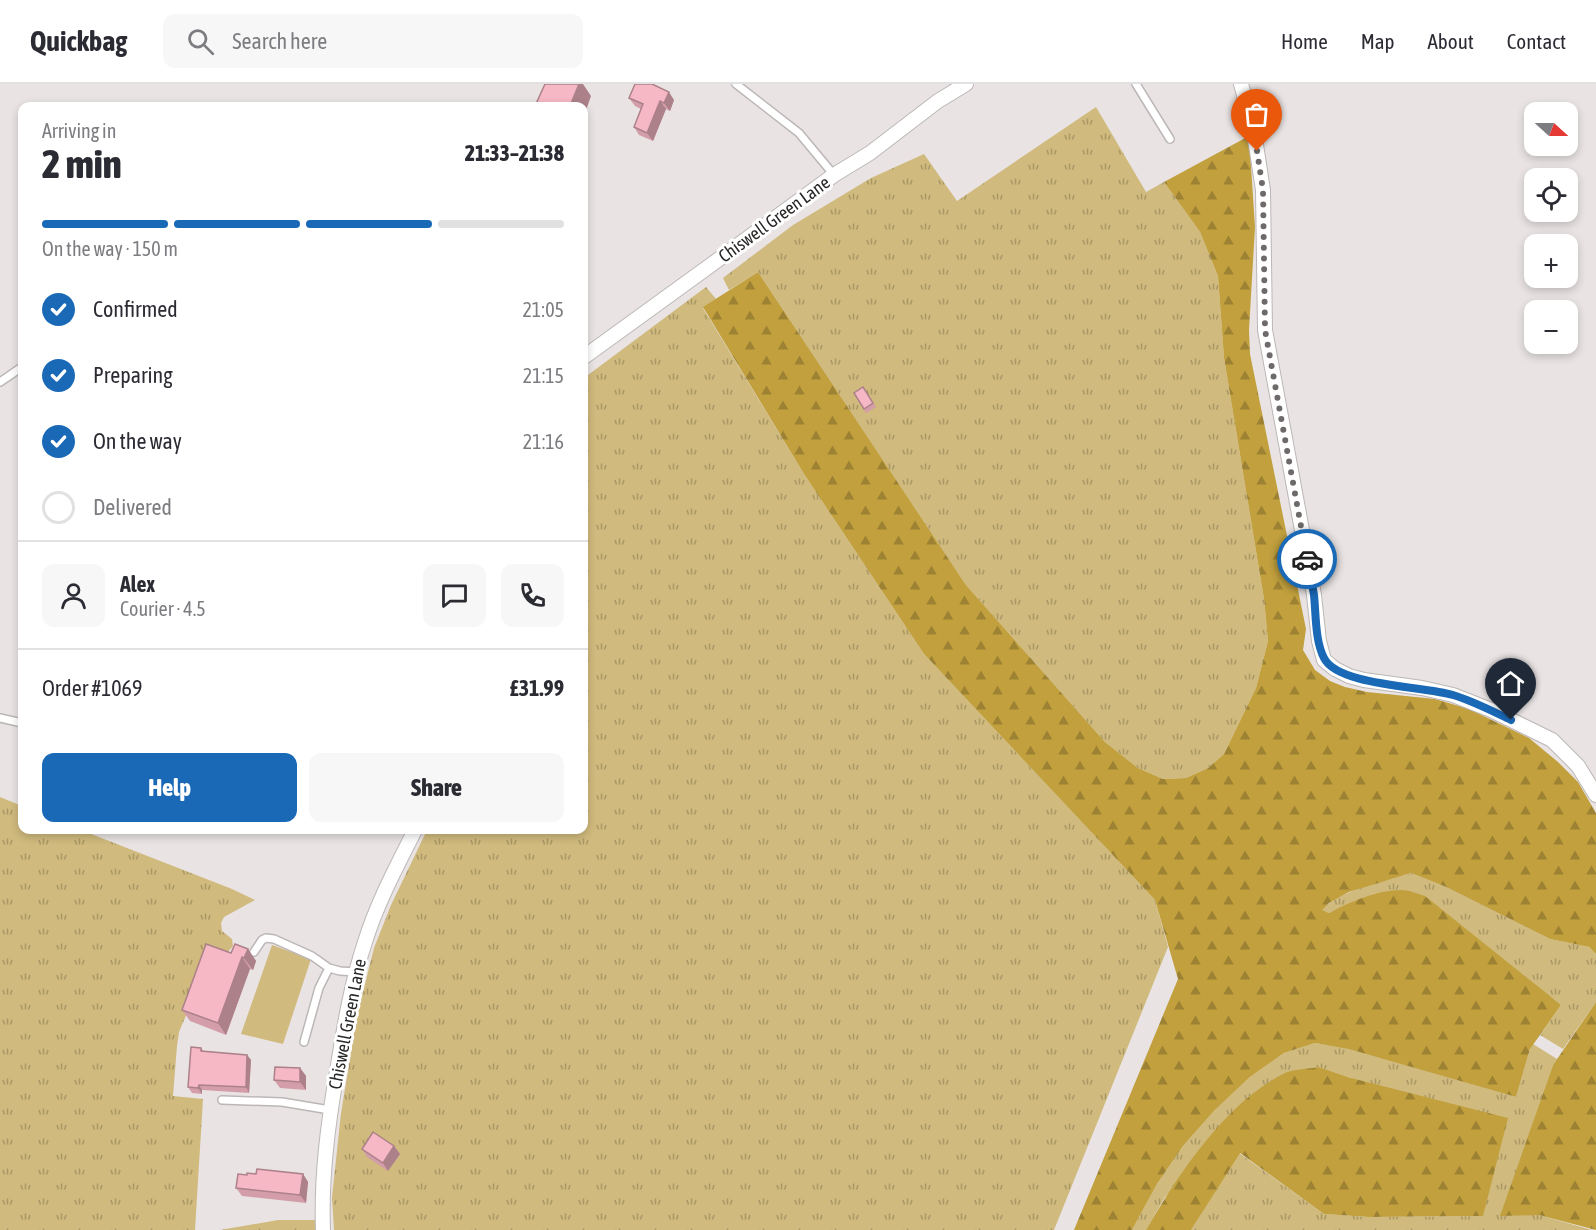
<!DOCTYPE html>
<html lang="en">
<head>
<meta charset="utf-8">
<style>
  :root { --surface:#fff; --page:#f7f7f7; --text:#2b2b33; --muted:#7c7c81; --line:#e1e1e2; --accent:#1a69b7 }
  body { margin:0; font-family:"Asap Condensed",sans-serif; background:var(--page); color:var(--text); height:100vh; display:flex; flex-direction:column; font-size:22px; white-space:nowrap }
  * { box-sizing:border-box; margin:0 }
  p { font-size:20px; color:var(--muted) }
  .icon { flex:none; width:33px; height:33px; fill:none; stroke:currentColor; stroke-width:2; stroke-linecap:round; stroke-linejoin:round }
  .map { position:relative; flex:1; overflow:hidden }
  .panel { position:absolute; left:18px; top:18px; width:570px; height:732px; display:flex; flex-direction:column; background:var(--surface); border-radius:12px; box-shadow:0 3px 9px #0003 }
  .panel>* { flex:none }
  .needle { width:39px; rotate:111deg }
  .fabs { position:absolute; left:1524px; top:18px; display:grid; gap:12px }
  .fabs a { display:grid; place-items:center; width:54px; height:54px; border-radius:12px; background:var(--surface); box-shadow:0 3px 9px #0003; font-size:30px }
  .pin { position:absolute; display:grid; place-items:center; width:51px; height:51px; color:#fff; margin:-62px -26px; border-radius:50% 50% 50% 0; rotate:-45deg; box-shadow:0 0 6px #0007 }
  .pin .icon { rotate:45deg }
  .courier { position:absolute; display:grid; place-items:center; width:60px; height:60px; margin:-30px; border:4px solid #1a69b7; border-radius:50%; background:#fff; color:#222; box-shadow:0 2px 8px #0007 }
  .headline em { font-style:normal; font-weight:800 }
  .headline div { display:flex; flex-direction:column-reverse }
  .headline { display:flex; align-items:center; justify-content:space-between; height:102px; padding:0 24px }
  h1 { font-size:39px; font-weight:800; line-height:45px }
  .bar { display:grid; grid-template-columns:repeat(4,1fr); gap:9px 6px; align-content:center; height:72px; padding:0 24px }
  .bar i { height:8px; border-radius:4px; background:var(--line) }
  .bar .on { background:var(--accent) }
  .bar p { grid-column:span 4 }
  .line { display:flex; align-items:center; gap:15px; padding:0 24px; border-top:2px solid var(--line) }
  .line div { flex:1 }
  .round { display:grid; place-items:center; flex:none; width:63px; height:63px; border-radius:12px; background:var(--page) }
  ol { padding:0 24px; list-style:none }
  li { display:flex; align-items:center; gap:18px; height:66px }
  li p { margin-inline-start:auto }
  li .icon { padding:6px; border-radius:50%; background:var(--accent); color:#fff; stroke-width:4 }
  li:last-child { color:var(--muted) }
  li i { width:33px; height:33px; border:3px solid var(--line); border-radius:50% }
  .button { display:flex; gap:12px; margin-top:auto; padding:12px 24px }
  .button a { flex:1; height:69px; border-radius:12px; background:var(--accent); color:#fff; font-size:24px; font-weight:800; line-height:69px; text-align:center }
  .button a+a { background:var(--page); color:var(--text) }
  header { display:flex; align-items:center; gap:36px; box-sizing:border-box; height:84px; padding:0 30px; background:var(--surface); border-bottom:2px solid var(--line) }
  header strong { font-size:28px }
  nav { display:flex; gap:33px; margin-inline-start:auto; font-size:21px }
  .search { width:420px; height:54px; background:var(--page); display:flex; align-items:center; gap:15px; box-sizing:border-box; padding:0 21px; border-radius:12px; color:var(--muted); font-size:22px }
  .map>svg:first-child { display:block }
</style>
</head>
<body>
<header>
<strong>Quickbag</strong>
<div class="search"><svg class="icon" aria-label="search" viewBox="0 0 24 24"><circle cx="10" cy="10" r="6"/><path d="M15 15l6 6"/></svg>Search here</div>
<nav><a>Home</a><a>Map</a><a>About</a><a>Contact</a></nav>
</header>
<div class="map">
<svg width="1596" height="1146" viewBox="0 0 1596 1146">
  <defs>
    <pattern id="grass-tufts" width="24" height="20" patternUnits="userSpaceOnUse" patternTransform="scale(1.5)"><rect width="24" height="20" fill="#d0ba7d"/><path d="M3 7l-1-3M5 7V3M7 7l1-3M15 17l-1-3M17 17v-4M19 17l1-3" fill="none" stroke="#a99766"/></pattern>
    <pattern id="forest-firs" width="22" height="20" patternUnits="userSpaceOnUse" patternTransform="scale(1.5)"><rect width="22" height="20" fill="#c1a03d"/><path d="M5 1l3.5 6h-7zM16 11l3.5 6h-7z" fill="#9d8233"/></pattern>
  </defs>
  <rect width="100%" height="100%" fill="#e9e4e3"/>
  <path fill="url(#grass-tufts)" d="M 1096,23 L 1146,108 L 1164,98 L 1200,148 L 1218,192 L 1224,274 L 1264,515 L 1268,557 L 1256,604 L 1224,670 L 1208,684 L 1186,694 L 1163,695 L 1138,684 L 1105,658 L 966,501 L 758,188 L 729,206 L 723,194 L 793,141 L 871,94 L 924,70 L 957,117 Z
    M 706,203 L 716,215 L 703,224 L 804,390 L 924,570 L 1155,816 L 1168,863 L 1054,1146 L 334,1146 L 332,1113 L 341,1029 L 357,932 L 374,864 L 391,821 L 427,746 L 584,746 L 584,294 Z
    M 0,713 L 22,722 L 22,746 L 81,746 L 232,805 L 255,816 L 224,833 L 221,839 L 222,847 L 232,855 L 233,862 L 226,870 L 212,870 L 179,948 L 177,962 L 173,1012 L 203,1015 L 195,1146 L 0,1146 Z
    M 1411,789 L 1446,803 L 1550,855 L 1589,863 L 1596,870 L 1596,918 L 1563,965 L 1540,951 L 1561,921 L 1403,806 C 1376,810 1352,817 1329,829 L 1321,826 C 1343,805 1383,798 1411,789 Z
    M 1315,959 L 1349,964 L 1516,1013 L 1530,965 L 1533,960 L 1557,975 L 1553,981 L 1501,1131 L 1539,1131 L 1592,1146 L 1191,1146 L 1239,1069 L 1324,1130 L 1369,1133 L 1483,1132 L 1351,994 L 1319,983 L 1165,1113 L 1146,1146 L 1132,1146 L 1157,1100 L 1183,1062 L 1214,1027 L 1250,993 L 1284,969 Z
    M 278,1136 L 317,1136 L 316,1146 L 220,1146 Z"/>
  <path fill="url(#forest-firs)" d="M 1249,52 L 1255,143 L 1249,246 L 1250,270 L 1306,545 L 1303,566 L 1315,586 L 1330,597 L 1345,603 L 1367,608 L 1435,615 L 1469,625 L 1529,654 L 1558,678 L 1578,698 L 1596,729 L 1596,870 L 1589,863 L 1550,855 L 1446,803 L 1411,789 L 1349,808 L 1329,819 L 1322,826 L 1329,829 C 1350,818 1377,806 1402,806 C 1409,806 1418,810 1425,812 L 1561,921 L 1530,965 L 1516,1013 L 1349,965 L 1315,959 L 1284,969 L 1250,993 L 1214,1027 L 1183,1062 L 1157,1100 L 1132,1146 L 1074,1146 L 1178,895 L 1155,816 L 924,570 L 804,390 L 703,223 L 758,188 L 966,501 L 1105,658 L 1138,684 L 1163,695 L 1186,694 L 1208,684 L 1224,670 L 1256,604 L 1268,557 L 1264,515 L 1224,274 L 1218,192 L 1200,148 L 1164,98 Z
    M 1596,918 L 1596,1146 L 1539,1131 L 1500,1132 L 1553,981 Z
    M 1319,983 L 1351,994 L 1508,1034 L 1483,1132 L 1369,1133 L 1324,1130 L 1240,1069 L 1191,1146 L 1146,1146 C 1178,1091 1224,1020 1283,990 C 1293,985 1308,985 1319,983 Z"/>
  <path fill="#d0ba7d" d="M 272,861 L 311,875 L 283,960 L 241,950 Z"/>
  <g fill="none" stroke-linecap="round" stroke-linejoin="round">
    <defs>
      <path id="service" d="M 736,0 L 799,49 L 834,91
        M 1136,0 L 1170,55
        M 0,298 L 22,283
        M 0,634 L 22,639
        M 254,868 L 262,856 L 266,854 L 274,855 L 312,872 L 329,884 L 340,887 L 356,888
        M 304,958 L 319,904 L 329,884
        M 222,1016 L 282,1018 L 330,1026"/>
      <path id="minor" d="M 1241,0 L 1254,48 L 1263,106 L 1265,246 L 1314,511 L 1319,557 L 1324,576 L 1335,585 L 1349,592 L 1364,596 L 1422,604 L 1453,611 L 1491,626 L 1552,656 L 1578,682 L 1596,711
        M 584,273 L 704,186 L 834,91 L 870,69 L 938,17 L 966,0
        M 323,1146 C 321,1092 328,1040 337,987 C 344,944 351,900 365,858 C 377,819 397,782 415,746"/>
    </defs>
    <use href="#service" stroke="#bcb7b6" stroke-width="10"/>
    <use href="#minor" stroke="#bcb7b6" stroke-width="16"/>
    <use href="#service" stroke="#fff" stroke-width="7"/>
    <use href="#minor" stroke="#fff" stroke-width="14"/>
  </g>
  <path fill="#d39ea9" d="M 629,14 L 674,16 L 670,27 L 666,25 L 653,57 L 639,51 L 634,43 L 641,25 L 635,22 Z
    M 863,303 L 876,323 L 866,329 L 854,309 Z
    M 248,865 L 256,877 L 253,886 L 250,885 L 226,951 L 190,937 L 182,926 L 231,869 Z
    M 201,964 L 204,967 L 247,971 L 251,976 L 249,1009 L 202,1006 L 202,1010 L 192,1009 L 188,1003 Z
    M 300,984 L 306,992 L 306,1006 L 280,1004 L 274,996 Z
    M 394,1062 L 400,1070 L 388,1087 L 367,1073 L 362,1065 Z
    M 256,1090 L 303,1090 L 308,1098 L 306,1119 L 242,1112 L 236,1104 L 247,1091 Z"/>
  <path fill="#ac8189" d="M 579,0 L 583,0 L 591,12 L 584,32 L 584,22 L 570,22 Z
    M 669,8 L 674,16 L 670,27 L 664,19 Z
    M 660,17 L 666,25 L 653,57 L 647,49 Z
    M 248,865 L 256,877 L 253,886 L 244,874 Z
    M 242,873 L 250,885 L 226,951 L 218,939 Z
    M 247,971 L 251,976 L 249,1009 L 246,1003 Z
    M 300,984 L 306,992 L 306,1006 L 300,998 Z
    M 199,1001 L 202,1006 L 202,1010 L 198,1004 Z
    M 394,1062 L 400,1070 L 388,1087 L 383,1079 Z
    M 303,1090 L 308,1098 L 306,1119 L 300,1111 Z"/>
  <path fill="#f5b8c4" stroke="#ac8189" stroke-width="1.5" d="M 545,0 L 579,0 L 570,22 L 535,22 Z
    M 635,0 L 652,0 L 669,8 L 664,19 L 660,17 L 647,49 L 634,43 L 643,20 L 629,14 Z
    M 863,303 L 873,319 L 864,325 L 854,309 Z
    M 206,860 L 231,869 L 235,860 L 248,865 L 244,874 L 242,873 L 218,939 L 182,926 Z
    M 191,963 L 201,964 L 201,967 L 247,971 L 246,1003 L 199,1001 L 198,1004 L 188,1003 Z
    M 275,983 L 300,984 L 300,998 L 274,996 Z
    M 373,1048 L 394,1062 L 383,1079 L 362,1065 Z
    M 257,1085 L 303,1090 L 300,1111 L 236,1104 L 238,1090 L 247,1091 L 247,1089 L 256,1090 Z"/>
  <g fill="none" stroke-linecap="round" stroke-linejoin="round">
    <path stroke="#6d6a69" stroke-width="6" stroke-dasharray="0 10.8" d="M 1257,67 L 1263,106 L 1265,246 L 1307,475"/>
    <path stroke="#1a69b7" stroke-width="8" d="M 1307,475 C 1309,487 1312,499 1314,511 C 1316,530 1315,557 1324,574 C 1338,602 1423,602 1453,611 C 1473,617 1492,627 1511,636"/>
  </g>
  <g text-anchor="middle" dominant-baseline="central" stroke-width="6" stroke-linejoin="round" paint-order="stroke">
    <g font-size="18" fill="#2a2827" stroke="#fff">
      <text transform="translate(774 135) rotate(-36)">Chiswell Green Lane</text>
      <text transform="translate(347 940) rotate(-79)">Chiswell Green Lane</text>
    </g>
  </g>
</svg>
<div class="fabs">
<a><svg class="needle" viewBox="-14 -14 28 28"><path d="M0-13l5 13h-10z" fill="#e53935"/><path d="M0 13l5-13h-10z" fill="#7c7c81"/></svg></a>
<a><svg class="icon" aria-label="locate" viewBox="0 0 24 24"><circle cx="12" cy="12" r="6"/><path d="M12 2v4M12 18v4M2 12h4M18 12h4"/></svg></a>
<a>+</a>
<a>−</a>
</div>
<div class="pin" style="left:1257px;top:67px;background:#ea580c"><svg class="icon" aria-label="bag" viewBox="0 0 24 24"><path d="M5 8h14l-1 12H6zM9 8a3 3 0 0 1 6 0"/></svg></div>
<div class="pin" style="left:1511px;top:636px;background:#1f2937"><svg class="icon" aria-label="home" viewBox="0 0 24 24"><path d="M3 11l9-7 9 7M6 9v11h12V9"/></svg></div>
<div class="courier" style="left:1307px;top:475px"><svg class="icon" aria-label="car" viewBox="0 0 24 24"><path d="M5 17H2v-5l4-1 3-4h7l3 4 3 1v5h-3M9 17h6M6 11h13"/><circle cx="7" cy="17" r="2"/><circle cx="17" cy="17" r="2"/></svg></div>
<section class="panel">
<div class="headline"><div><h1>2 min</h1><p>Arriving in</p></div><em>21:33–21:38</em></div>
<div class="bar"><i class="on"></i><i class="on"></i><i class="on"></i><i></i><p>On the way · 150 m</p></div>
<ol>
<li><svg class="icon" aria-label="check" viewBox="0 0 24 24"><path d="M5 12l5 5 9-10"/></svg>Confirmed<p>21:05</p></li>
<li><svg class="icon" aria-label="check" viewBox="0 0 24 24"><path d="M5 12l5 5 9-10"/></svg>Preparing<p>21:15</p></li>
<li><svg class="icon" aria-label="check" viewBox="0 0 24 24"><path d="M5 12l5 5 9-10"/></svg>On the way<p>21:16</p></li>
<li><i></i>Delivered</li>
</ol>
<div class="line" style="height:108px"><a class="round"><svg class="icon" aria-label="person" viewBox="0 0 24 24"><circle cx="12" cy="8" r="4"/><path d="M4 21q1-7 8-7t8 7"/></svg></a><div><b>Alex</b><p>Courier · 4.5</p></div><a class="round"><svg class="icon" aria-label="chat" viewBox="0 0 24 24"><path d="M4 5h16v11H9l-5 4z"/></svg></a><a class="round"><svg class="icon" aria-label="phone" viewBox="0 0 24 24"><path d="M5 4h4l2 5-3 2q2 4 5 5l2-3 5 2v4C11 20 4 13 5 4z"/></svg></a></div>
<div class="line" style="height:78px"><div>Order #1069</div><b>£31.99</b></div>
<div class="button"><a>Help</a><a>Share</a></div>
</section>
</div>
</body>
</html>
